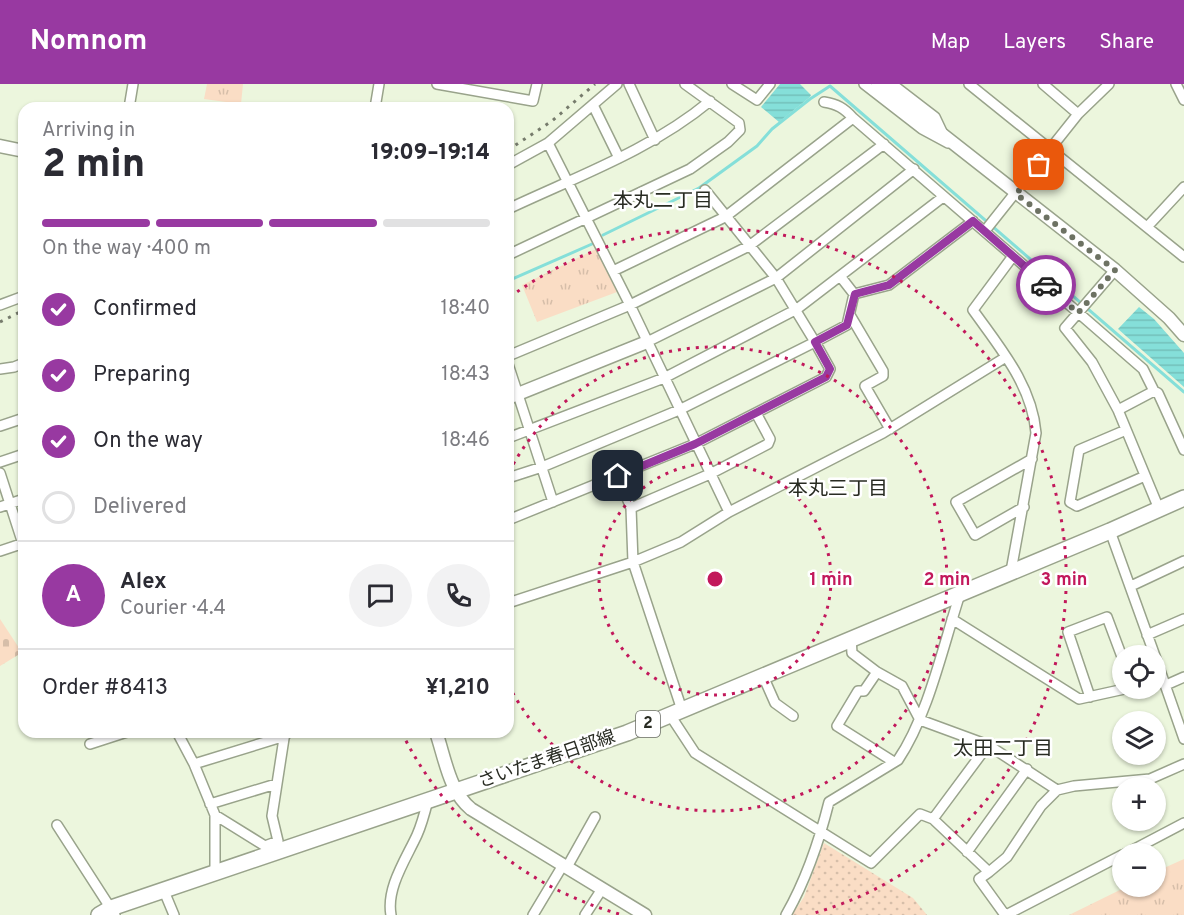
<!DOCTYPE html>
<html lang="en">
<head>
<meta charset="utf-8">
<style>
  :root { --surface:#fff; --page:#f2f2f3; --text:#2b2b33; --muted:#7c7c81; --line:#e1e1e2; --accent:#9839a1 }
  body { margin:0; font-family:Overpass,"Noto Sans JP",sans-serif; background:var(--page); color:var(--text); height:100vh; display:flex; flex-direction:column; font-size:22px; white-space:nowrap }
  * { box-sizing:border-box; margin:0 }
  p { font-size:20px; color:var(--muted) }
  .icon { flex:none; width:33px; height:33px; fill:none; stroke:currentColor; stroke-width:2; stroke-linecap:round; stroke-linejoin:round }
  .map { position:relative; flex:1; overflow:hidden }
  .drawer { position:absolute; left:18px; top:18px; width:496px; height:636px; display:flex; flex-direction:column; background:var(--surface); border-radius:18px; box-shadow:0 2px 4px #0004 }
  .drawer>* { flex:none }
  .tools { position:absolute; left:1112px; top:561px; display:grid; gap:12px }
  .tools a { display:grid; place-items:center; width:54px; height:54px; border-radius:50%; background:var(--surface); box-shadow:0 2px 4px #0004; font-size:30px }
  .pin { position:absolute; display:grid; place-items:center; width:51px; height:51px; color:#fff; margin:-26px; border-radius:12px; box-shadow:0 3px 9px #0006 }
  .courier { position:absolute; display:grid; place-items:center; width:60px; height:60px; margin:-30px; border:4px solid #9839a1; border-radius:50%; background:#fff; color:#222; box-shadow:0 2px 8px #0007 }
  .overview em { font-style:normal; font-weight:800 }
  .overview div { display:flex; flex-direction:column-reverse }
  .overview { display:flex; align-items:center; justify-content:space-between; height:102px; padding:0 24px }
  h1 { font-size:39px; font-weight:800; line-height:45px }
  .bar { display:grid; grid-template-columns:repeat(4,1fr); gap:9px 6px; align-content:center; height:72px; padding:0 24px }
  .bar i { height:8px; border-radius:4px; background:var(--line) }
  .bar .selected { background:var(--accent) }
  .bar p { grid-column:span 4 }
  .line { display:flex; align-items:center; gap:15px; padding:0 24px; border-top:2px solid var(--line) }
  .line div { flex:1 }
  .round { display:grid; place-items:center; flex:none; width:63px; height:63px; border-radius:32px; background:var(--page) }
  ol { padding:0 24px; list-style:none }
  li { display:flex; align-items:center; gap:18px; height:66px }
  li p { margin-inline-start:auto }
  li .icon { padding:6px; border-radius:50%; background:var(--accent); color:#fff; stroke-width:4 }
  li:last-child { color:var(--muted) }
  li i { width:33px; height:33px; border:3px solid var(--line); border-radius:50% }
  header { display:flex; align-items:center; gap:36px; box-sizing:border-box; height:84px; padding:0 30px; background:var(--accent); color:#fff }
  header strong { font-size:28px }
  nav { display:flex; gap:33px; margin-inline-start:auto; font-size:21px }
  .map>svg:first-child { display:block }
</style>
</head>
<body>
<header>
<strong>Nomnom</strong>
<nav><a>Map</a><a>Layers</a><a>Share</a></nav>
</header>
<div class="map">
<svg width="1184" height="831" viewBox="0 0 1184 831">
  <defs>
    <pattern id="grass-dots" width="8" height="8" patternUnits="userSpaceOnUse" patternTransform="scale(1.5)"><rect width="8" height="8" fill="#faddc5"/><path d="M2 2h.1M6 6h.1" fill="none" stroke="#d6bea9" stroke-width="1.8" stroke-linecap="round"/></pattern>
    <pattern id="cemetery-stones" width="16" height="16" patternUnits="userSpaceOnUse" patternTransform="scale(1.5)"><rect width="16" height="16" fill="#faddc5"/><path d="M2 7V4a2 2 0 0 1 4 0v3zM10 15v-3a2 2 0 0 1 4 0v3z" fill="#d6bea9"/></pattern>
    <pattern id="park-tufts" width="24" height="20" patternUnits="userSpaceOnUse" patternTransform="scale(1.5)"><rect width="24" height="20" fill="#faddc5"/><path d="M3 7l-1-3M5 7V3M7 7l1-3M15 17l-1-3M17 17v-4M19 17l1-3" fill="none" stroke="#d6bea9"/></pattern>
    <pattern id="water-rules" width="6" height="5" patternUnits="userSpaceOnUse" patternTransform="scale(1.5)"><rect width="6" height="5" fill="#85dfd9"/><path d="M0 2.5h6" fill="none" stroke="#73c0ba"/></pattern>
  </defs>
  <rect width="100%" height="100%" fill="#ecf6dd"/>
  <path fill="url(#grass-dots)" d="M 824,759 L 913,814 L 927,831 L 792,831 L 804,813 Z"/>
  <path fill="url(#cemetery-stones)" d="M 0,535 L 21,567 L 18,571 L 0,582 Z"/>
  <path fill="url(#park-tufts)" d="M 207,0 L 243,0 L 241,20 L 204,15 Z
    M 596,165 L 617,208 L 537,238 L 522,201 Z
    M 1184,775 L 1184,831 L 1069,831 L 1126,803 L 1155,802 L 1155,788 Z"/>
  <path fill="url(#water-rules)" d="M 780,0 L 800,0 L 811,11 L 810,13 L 779,38 L 761,23 Z
    M 1139,223 L 1154,235 L 1184,269 L 1184,303 L 1118,245 Z"/>
  <g fill="none" stroke-linecap="round" stroke-linejoin="round">
    <path stroke="#85dfd9" stroke-width="3" d="M 603,151 L 699,104 L 757,62 L 772,45 L 810,15 L 830,2 L 1184,308
      M 508,197 L 592,160"/>
    <defs>
      <path id="minor" d="M 437,0 L 533,17 L 537,0
        M 629,0 L 655,56
        M 732,0 L 757,16 L 770,0
        M 864,0 L 922,45 L 948,59
        M 892,0 L 935,33 L 943,50
        M 969,0 L 1184,173
        M 1043,0 L 1078,30
        M 1176,0 L 1184,16
        M 824,18 C 837,20 844,24 853,34
        M 593,21 L 619,74
        M 129,24 L 133,0
        M 375,24 L 379,0
        M 548,59 L 630,221 L 729,428
        M 508,81 L 548,59 L 617,0
        M 508,125 C 578,92 651,66 710,17
        M 988,143 L 1078,30 L 1109,0
        M 1147,143 L 1184,103
        M 508,171 L 690,85 L 728,58 L 740,46 L 739,39 L 685,0
        M 1013,172 L 1143,285 L 1154,307 L 1158,309 L 1184,366
        M 1115,186 L 1065,244 L 1092,278 L 1118,326 L 1159,425
        M 613,187 L 725,133 L 853,34 L 1013,172 L 973,226 C 1000,264 1032,301 1036,349 L 1011,487
        M 840,192 L 854,210
        M 0,221 L 24,212
        M 850,231 L 883,287 L 883,292 L 865,302 L 890,345
        M 647,258 L 776,194 L 914,85
        M 508,272 L 630,221 L 749,162 L 884,60
        M 508,280 L 553,418
        M 0,285 L 14,283 L 24,279
        M 1118,326 L 1154,307
        M 0,342 L 24,334
        M 1126,346 L 1079,366 L 1070,418 L 1077,422 L 1145,392
        M 508,354 L 664,294 L 797,225 L 943,113
        M 0,378 L 24,370
        M 0,389 L 24,463
        M 618,392 L 631,424 L 633,478 L 682,626
        M 508,394 L 542,383 L 679,326 L 815,258 L 776,194 L 705,106
        M 0,423 L 24,415
        M 1024,423 L 975,451 L 956,418 L 1032,375
        M 631,424 L 710,390 L 768,360 L 770,355 L 756,329
        M 508,436 L 695,360 L 826,293 L 830,285 L 815,258 L 847,241 L 854,210 L 889,201 L 973,137
        M 1110,447 L 1155,572
        M 0,467 L 24,459
        M 1131,502 L 1184,477
        M 508,519 L 633,478 L 681,458 L 729,428 L 883,349 L 1006,273
        M 952,535 L 1079,615 L 1129,604
        M 1147,551 L 1184,535
        M 851,554 L 852,569 L 877,588 L 902,602 L 920,636 L 988,661 L 1057,706
        M 1155,572 L 1184,655
        M 877,588 L 864,607 L 858,607 L 837,642 L 894,678
        M 763,592 L 775,619 L 793,632
        M 1166,601 L 1184,593
        M 1090,613 L 1068,548 L 1107,533 L 1122,573
        M 670,631 L 695,669 L 871,779 L 920,730 L 933,735 L 989,788 L 979,795 L 1005,831
        M 177,648 L 194,680 L 215,731 L 265,762 L 278,757 L 272,732 L 285,648
        M 90,660 L 127,648
        M 194,680 L 285,652
        M 210,720 L 276,700
        M 215,731 L 215,789
        M 933,735 L 988,661
        M 57,741 L 115,831
        M 967,768 L 1027,685
        M 1125,770 L 1184,739
        M 567,783 L 595,733
        M 989,788 L 1007,773 L 1041,722 L 1057,706 L 1074,702 L 1150,695 L 1184,680
        M 164,807 L 174,831
        M 391,831 C 386,804 406,775 417,751 C 422,740 425,728 428,716
        M 533,831 L 563,781
        M 585,831 L 602,805
        M 786,831 C 806,796 819,758 829,718 L 898,676 C 928,632 943,562 960,510
        M 1006,831 L 1122,771"/>
      <path id="tertiary" d="M 878,0 L 1115,186 L 1169,234 L 1184,251
        M 0,62 L 24,67
        M 508,314 L 647,258
        M 436,648 C 445,674 449,707 471,725 L 645,831"/>
      <path id="primary" d="M 99,831 L 111,824 L 627,649 L 1110,447 L 1184,414"/>
    </defs>
    <use href="#minor" stroke="#99a38b" stroke-width="12"/>
    <use href="#tertiary" stroke="#99a38b" stroke-width="15"/>
    <use href="#primary" stroke="#99a38b" stroke-width="18"/>
    <use href="#minor" stroke="#fff" stroke-width="9"/>
    <use href="#tertiary" stroke="#fff" stroke-width="12"/>
    <use href="#primary" stroke="#fff" stroke-width="15"/>
    <path stroke="#767b6c" stroke-width="3" stroke-dasharray="3 6" stroke-linecap="butt" d="M 508,66 L 552,37 L 595,0
      M 0,238 L 24,226"/>
  </g>
  <g fill="none" stroke-linecap="round" stroke-linejoin="round">
    <path stroke="#6d7263" stroke-width="6" stroke-dasharray="0 10.8" d="M 1039,81 L 1016,110 L 1115,186 L 1078,229 L 1046,201"/>
    <path stroke="#9839a1" stroke-width="8" d="M 618,392 L 695,360 L 826,293 L 830,285 L 815,258 L 847,241 L 855,210 L 889,201 L 973,137 L 1046,201"/>
  </g>
  <g fill="none" stroke="#c2185b" stroke-width="3" stroke-dasharray="3 6">
    <circle cx="715" cy="495" r="116"/>
    <path d="M509 388A232 232 0 1 1 509 602"/>
    <path d="M619 830A349 349 0 0 1 403 651M510 213A349 349 0 1 1 811 830"/>
  </g>
  <g text-anchor="middle" dominant-baseline="central" stroke-width="5" stroke-linejoin="round" paint-order="stroke">
    <rect fill="#fff" stroke="#686b64" stroke-width="1.5" x="636" y="627" width="24" height="26" rx="4.5"/>
    <g font-size="16" font-weight="bold" fill="#282b22">
      <text x="648" y="640">2</text>
    </g>
    <g font-size="18" fill="#282b22" stroke="#fff">
      <text transform="translate(547 676) rotate(-19)">さいたま春日部線</text>
    </g>
    <g font-size="20" fill="#282b22" stroke="#fff">
      <text x="663" y="118">本丸二丁目</text>
      <text x="838" y="406">本丸三丁目</text>
      <text x="1003" y="666">太田二丁目</text>
    </g>
  </g>
  <circle cx="715" cy="495" r="9" fill="#c2185b" stroke="#fff" stroke-width="3"/>
  <g font-size="18" text-anchor="middle" font-weight="bold" fill="#c2185b" stroke="#fff" stroke-width="5" stroke-linejoin="round" paint-order="stroke">
    <text x="831" y="501">1 min</text>
    <text x="947" y="501">2 min</text>
    <text x="1064" y="501">3 min</text>
  </g>
</svg>
<div class="tools">
<a><svg class="icon" aria-label="locate" viewBox="0 0 24 24"><circle cx="12" cy="12" r="6"/><path d="M12 2v4M12 18v4M2 12h4M18 12h4"/></svg></a>
<a><svg class="icon" aria-label="layers" viewBox="0 0 24 24"><path d="M12 4l9 5-9 5-9-5zM3 14l9 5 9-5"/></svg></a>
<a>+</a>
<a>−</a>
</div>
<div class="pin" style="left:1039px;top:81px;background:#ea580c"><svg class="icon" aria-label="bag" viewBox="0 0 24 24"><path d="M5 8h14l-1 12H6zM9 8a3 3 0 0 1 6 0"/></svg></div>
<div class="pin" style="left:618px;top:392px;background:#1f2937"><svg class="icon" aria-label="home" viewBox="0 0 24 24"><path d="M3 11l9-7 9 7M6 9v11h12V9"/></svg></div>
<div class="courier" style="left:1046px;top:201px"><svg class="icon" aria-label="car" viewBox="0 0 24 24"><path d="M5 17H2v-5l4-1 3-4h7l3 4 3 1v5h-3M9 17h6M6 11h13"/><circle cx="7" cy="17" r="2"/><circle cx="17" cy="17" r="2"/></svg></div>
<section class="drawer">
<div class="overview"><div><h1>2 min</h1><p>Arriving in</p></div><em>19:09–19:14</em></div>
<div class="bar"><i class="selected"></i><i class="selected"></i><i class="selected"></i><i></i><p>On the way · 400 m</p></div>
<ol>
<li><svg class="icon" aria-label="check" viewBox="0 0 24 24"><path d="M5 12l5 5 9-10"/></svg>Confirmed<p>18:40</p></li>
<li><svg class="icon" aria-label="check" viewBox="0 0 24 24"><path d="M5 12l5 5 9-10"/></svg>Preparing<p>18:43</p></li>
<li><svg class="icon" aria-label="check" viewBox="0 0 24 24"><path d="M5 12l5 5 9-10"/></svg>On the way<p>18:46</p></li>
<li><i></i>Delivered</li>
</ol>
<div class="line" style="height:108px"><b class="round" style="background:var(--accent);color:#fff">A</b><div><b>Alex</b><p>Courier · 4.4</p></div><a class="round"><svg class="icon" aria-label="chat" viewBox="0 0 24 24"><path d="M4 5h16v11H9l-5 4z"/></svg></a><a class="round"><svg class="icon" aria-label="phone" viewBox="0 0 24 24"><path d="M5 4h4l2 5-3 2q2 4 5 5l2-3 5 2v4C11 20 4 13 5 4z"/></svg></a></div>
<div class="line" style="height:78px"><div>Order #8413</div><b>¥1,210</b></div>
</section>
</div>
</body>
</html>
